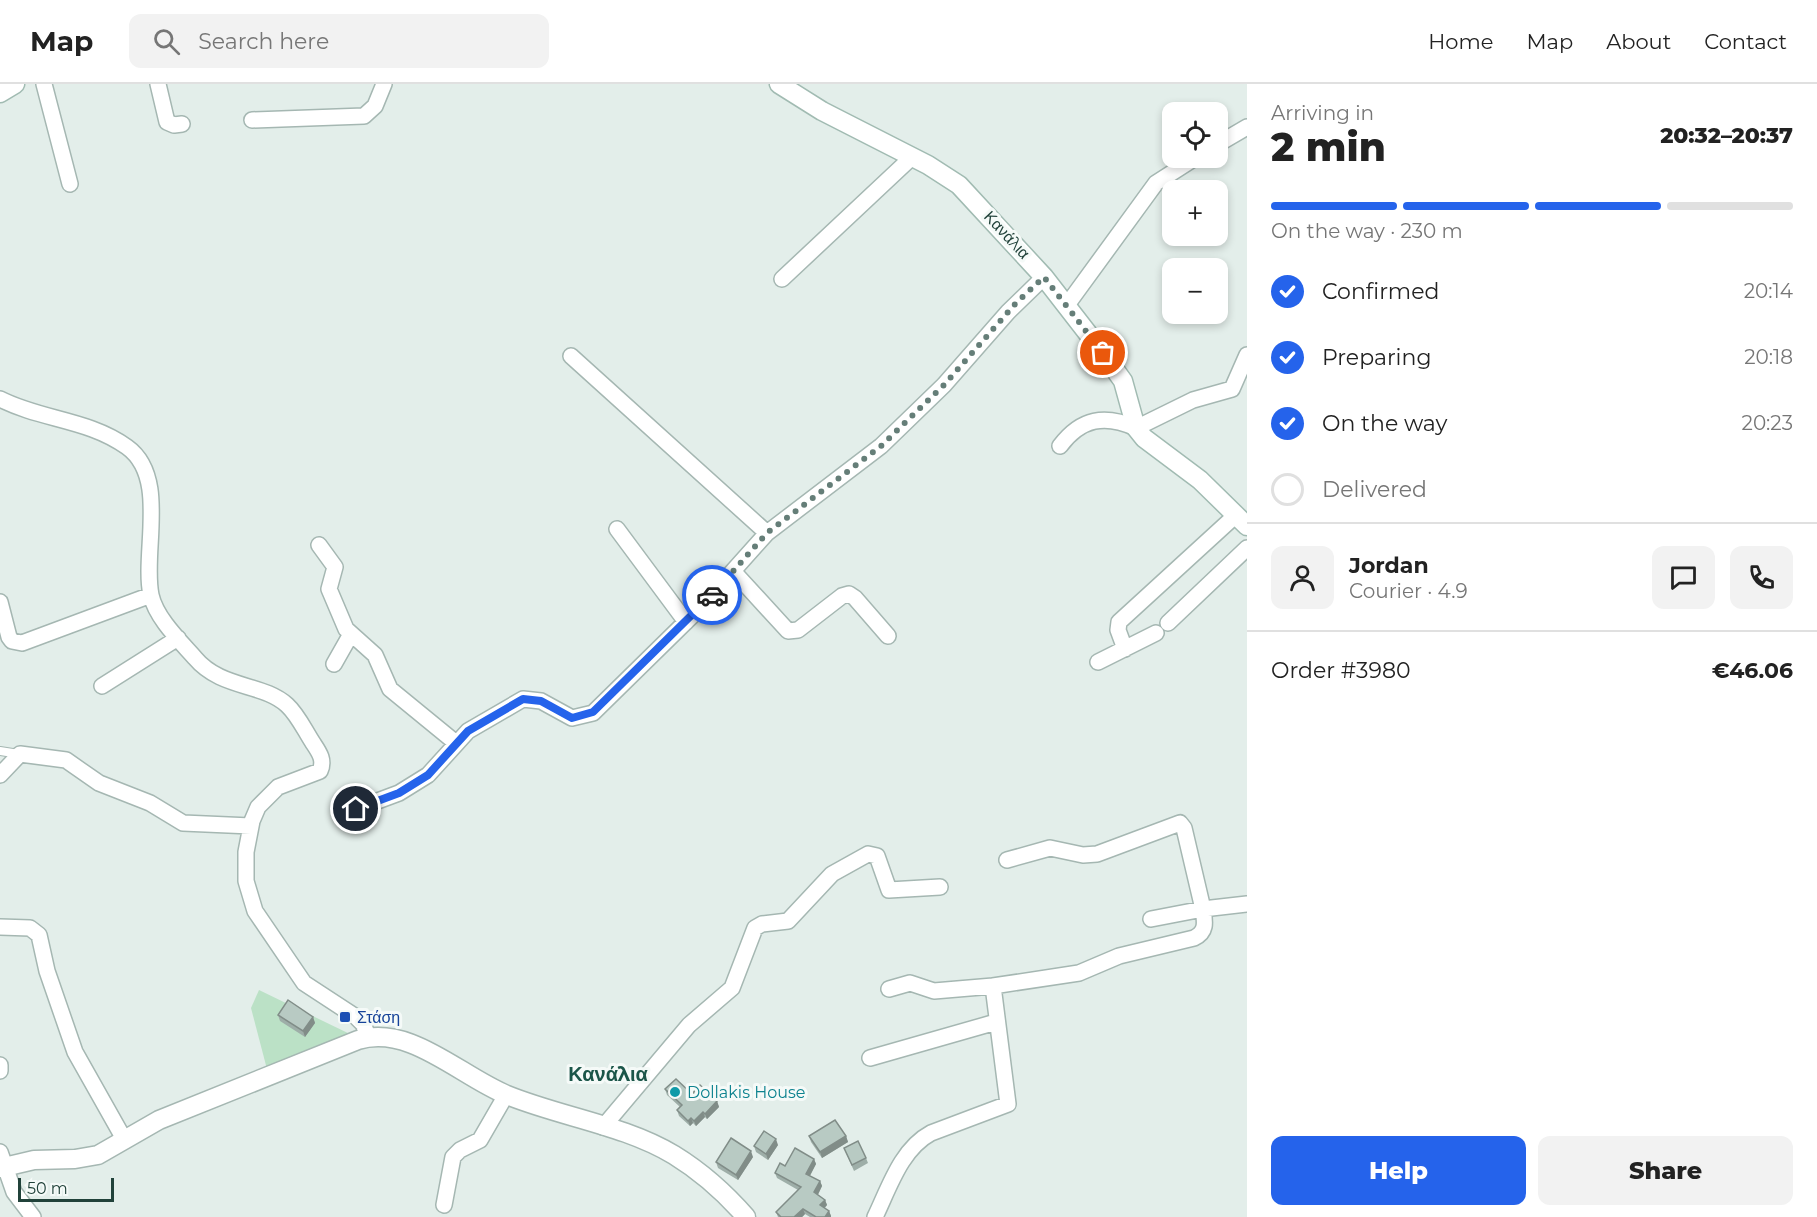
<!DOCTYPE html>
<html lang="en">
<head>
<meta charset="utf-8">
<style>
  :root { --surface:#fff; --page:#f2f2f2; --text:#222; --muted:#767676; --line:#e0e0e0; --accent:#2563eb }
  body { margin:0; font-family:Montserrat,sans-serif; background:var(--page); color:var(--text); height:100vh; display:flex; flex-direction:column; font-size:22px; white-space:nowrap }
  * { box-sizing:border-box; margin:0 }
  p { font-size:20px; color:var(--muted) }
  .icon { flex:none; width:33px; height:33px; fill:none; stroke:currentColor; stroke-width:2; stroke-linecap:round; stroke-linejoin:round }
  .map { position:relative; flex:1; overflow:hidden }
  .sheet { display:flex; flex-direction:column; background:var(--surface); width:570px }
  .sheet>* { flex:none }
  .fabs { position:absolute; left:1162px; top:18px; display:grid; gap:12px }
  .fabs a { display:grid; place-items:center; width:66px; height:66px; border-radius:12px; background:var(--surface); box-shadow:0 3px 9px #0003; font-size:30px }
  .scale { position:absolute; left:18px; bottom:15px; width:96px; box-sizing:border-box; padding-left:6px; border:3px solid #21423a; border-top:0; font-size:16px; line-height:21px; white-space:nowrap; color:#21423a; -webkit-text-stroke:4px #f5faf8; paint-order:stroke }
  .pin { position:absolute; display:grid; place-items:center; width:51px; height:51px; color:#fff; margin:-26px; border:3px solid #fff; border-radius:50%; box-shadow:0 2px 6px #0007 }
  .courier { position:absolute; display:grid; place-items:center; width:60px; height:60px; margin:-30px; border:4px solid #2563eb; border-radius:50%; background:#fff; color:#222; box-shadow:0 2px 8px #0007 }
  .headline em { font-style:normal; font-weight:800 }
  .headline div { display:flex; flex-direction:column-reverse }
  .headline { display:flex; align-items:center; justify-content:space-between; height:102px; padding:0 24px }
  h1 { font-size:39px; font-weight:800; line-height:45px }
  .bar { display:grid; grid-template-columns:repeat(4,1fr); gap:9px 6px; align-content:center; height:72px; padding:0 24px }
  .bar i { height:8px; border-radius:4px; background:var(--line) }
  .bar .on { background:var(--accent) }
  .bar p { grid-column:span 4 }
  .line { display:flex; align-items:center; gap:15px; padding:0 24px; border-top:2px solid var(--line) }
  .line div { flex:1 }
  .round { display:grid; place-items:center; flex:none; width:63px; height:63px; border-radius:12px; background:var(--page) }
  ol { padding:0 24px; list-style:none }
  li { display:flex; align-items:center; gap:18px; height:66px }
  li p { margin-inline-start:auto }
  li .icon { padding:6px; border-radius:50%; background:var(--accent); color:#fff; stroke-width:4 }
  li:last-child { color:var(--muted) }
  li i { width:33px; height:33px; border:3px solid var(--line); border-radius:50% }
  .action { display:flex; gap:12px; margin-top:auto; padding:12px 24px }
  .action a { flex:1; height:69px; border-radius:12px; background:var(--accent); color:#fff; font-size:24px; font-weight:800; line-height:69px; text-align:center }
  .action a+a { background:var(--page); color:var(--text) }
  header { display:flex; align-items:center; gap:36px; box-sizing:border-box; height:84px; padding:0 30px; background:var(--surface); border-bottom:2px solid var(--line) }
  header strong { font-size:28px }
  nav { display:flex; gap:33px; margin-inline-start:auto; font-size:21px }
  .search { width:420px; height:54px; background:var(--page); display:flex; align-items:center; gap:15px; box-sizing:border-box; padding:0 21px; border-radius:12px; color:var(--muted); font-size:22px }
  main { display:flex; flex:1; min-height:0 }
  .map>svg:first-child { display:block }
</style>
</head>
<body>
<header>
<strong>Map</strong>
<div class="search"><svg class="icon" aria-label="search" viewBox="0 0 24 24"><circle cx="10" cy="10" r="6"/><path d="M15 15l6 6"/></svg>Search here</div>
<nav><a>Home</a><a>Map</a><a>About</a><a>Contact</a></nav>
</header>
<main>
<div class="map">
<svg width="1247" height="1133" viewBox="0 0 1247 1133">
  <rect width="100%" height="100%" fill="#e3eeea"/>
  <path fill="#bbe1c6" d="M 259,906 L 354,952 L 268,989 L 251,924 Z"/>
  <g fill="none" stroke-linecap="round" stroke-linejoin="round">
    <defs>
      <path id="service" d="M 0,667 L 19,670"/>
      <path id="minor" d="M 44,0 L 70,100
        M 158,0 L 167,38 L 174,41 L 182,40
        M 252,36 L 364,32 L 375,22 L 384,0
        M 1218,60 L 1247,43
        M 782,195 L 911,74
        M 1067,221 L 1156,99 L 1195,74
        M 571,272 L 767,449
        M 0,315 C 41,336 88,335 127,363 C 169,393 142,468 151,511 C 156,534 180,557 195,574 C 221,605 263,599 287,621 C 298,631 305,647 313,659 C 319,668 325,676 320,687 L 278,703 L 258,723 L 252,737 L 246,768 L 246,797 L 255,827 L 304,899 L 356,933 L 363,940 L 369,954
        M 1060,362 C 1081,334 1105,330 1136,344 L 1193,316 L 1232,305 L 1247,271
        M 617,445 L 686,538
        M 319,461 L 335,483 L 329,505 L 346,545 L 375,571 L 390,605 L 456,659
        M 733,487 L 788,547 L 798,546 L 842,512 L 849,510 L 855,514 L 888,552
        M 0,518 L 9,553 L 12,557 L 22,559 L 151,511
        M 1168,539 L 1247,464
        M 1125,565 L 1118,546 L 1119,538 L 1236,431
        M 1098,578 L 1156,549
        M 334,580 L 351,550
        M 102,602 L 178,554
        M 0,691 L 20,670 L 66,676 L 99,699 L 150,719 L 183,739 L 251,742
        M 356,725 L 399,709 L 428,691 L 468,647 L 523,615 L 541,617 L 572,634 L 593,629 L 699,525 L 767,449 L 881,362 L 944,301 L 1008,228 L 1044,193
        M 1007,776 L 1050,764 L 1083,771 L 1097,770 L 1180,739 L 1184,744 L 1203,825 L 1151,835
        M 0,843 L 30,844 L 39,851 L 47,887 L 75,968 L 124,1055
        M 889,905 L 910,899 L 934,907 L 993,902
        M 870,974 L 996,938
        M 0,981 L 0,987
        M 603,1043 L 689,941 L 732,904 L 755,844 L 762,840 L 788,837 L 832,790 L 868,770 L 877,772 L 889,806 L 940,803
        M 0,1068 L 14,1108 L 33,1133
        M 444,1121 L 453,1073 L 460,1066 L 480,1056 L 506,1011
        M 875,1133 C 889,1104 901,1065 931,1049 L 1008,1020 L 993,902 L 1079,889 L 1119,872 L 1194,854 C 1207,848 1205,838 1203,825 L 1247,820"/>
      <path id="tertiary" d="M 0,1084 L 34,1076 L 75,1075 L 98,1071 L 159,1036 L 358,956 C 410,940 460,992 507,1011 C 561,1033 624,1041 674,1071 C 700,1087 726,1110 746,1133"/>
      <path id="secondary" d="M 779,0 L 822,27 L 928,81 L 959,101 L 1044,193 L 1103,269 L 1123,297 L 1136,344 L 1144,354 L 1200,396 L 1247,442
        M 0,9 L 15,0"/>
    </defs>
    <use href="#service" stroke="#a5b7b2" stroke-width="10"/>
    <use href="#minor" stroke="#a5b7b2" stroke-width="18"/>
    <use href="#tertiary" stroke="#a5b7b2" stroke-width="21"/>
    <use href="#secondary" stroke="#a1bbb2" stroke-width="21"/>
    <use href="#service" stroke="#fff" stroke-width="8"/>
    <use href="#minor" stroke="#fff" stroke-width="15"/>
    <use href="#tertiary" stroke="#fff" stroke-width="18"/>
    <use href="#secondary" stroke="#fff" stroke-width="18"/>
  </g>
  <path fill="#9eaea8" d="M 278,931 L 313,933 L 315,939 L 305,953 L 280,937 Z
    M 665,1005 L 692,1010 L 717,1017 L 719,1023 L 707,1035 L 705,1033 L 696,1042 L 693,1039 L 690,1042 L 679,1032 L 677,1026 L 680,1023 L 667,1011 Z
    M 809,1052 L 846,1052 L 848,1058 L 822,1074 L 811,1058 Z
    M 778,1061 L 768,1076 L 756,1068 L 754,1062 Z
    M 844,1064 L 866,1074 L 868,1079 L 854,1087 Z
    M 753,1073 L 738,1096 L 718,1084 L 716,1078 Z
    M 814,1075 L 816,1080 L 810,1092 L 820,1097 L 822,1102 L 818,1111 L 825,1116 L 827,1121 L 825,1124 L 829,1127 L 831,1132 L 831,1133 L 810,1133 L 805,1130 L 802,1133 L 778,1133 L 776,1128 L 798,1106 L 777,1094 L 775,1089 L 785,1082 Z"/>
  <path fill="#818d88" d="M 313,933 L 315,939 L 305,953 L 303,947 Z
    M 717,1017 L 719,1023 L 707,1035 L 705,1030 Z
    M 703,1028 L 705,1033 L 696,1042 L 694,1037 Z
    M 691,1034 L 693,1039 L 690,1042 L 688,1037 Z
    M 846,1052 L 848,1058 L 822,1074 L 820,1068 Z
    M 776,1055 L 778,1061 L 768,1076 L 766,1070 Z
    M 751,1067 L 753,1073 L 738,1096 L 736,1091 Z
    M 814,1075 L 816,1080 L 808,1095 L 806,1090 Z
    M 820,1097 L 822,1102 L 816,1114 L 814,1108 Z
    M 825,1116 L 827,1121 L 822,1126 L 820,1121 Z
    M 803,1125 L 805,1130 L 802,1133 L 794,1133 Z
    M 829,1127 L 831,1132 L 831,1133 L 825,1133 Z"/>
  <path fill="#b8cac3" stroke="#818d88" stroke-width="1.5" d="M 288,916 L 313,933 L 303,947 L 278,931 Z
    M 676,995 L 692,1010 L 700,1001 L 717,1017 L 705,1030 L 703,1028 L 694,1037 L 691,1034 L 688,1037 L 677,1026 L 682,1021 L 665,1005 Z
    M 835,1036 L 846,1052 L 820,1068 L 809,1052 Z
    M 764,1047 L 776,1055 L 766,1070 L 754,1062 Z
    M 731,1054 L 751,1067 L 736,1091 L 716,1078 Z
    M 858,1057 L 866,1074 L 852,1081 L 844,1064 Z
    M 795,1064 L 814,1075 L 806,1090 L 820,1097 L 814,1108 L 825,1116 L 820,1121 L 829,1127 L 825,1133 L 816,1133 L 803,1125 L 794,1133 L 781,1133 L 776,1128 L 801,1103 L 775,1089 L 780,1079 L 785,1082 Z"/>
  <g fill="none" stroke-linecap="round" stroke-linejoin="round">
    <path stroke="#657e78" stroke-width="6" stroke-dasharray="0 10.8" d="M 712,511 L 767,449 L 881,362 L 944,301 L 1016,219 L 1044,193 L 1103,269"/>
    <path stroke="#2563eb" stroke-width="8" d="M 356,725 L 399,709 L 428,691 L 468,647 L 523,615 L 541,617 L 572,634 L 593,628 L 712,511"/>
  </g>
  <rect fill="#1a4fb4" stroke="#f5faf8" stroke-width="2" x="339" y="927" width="12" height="12" rx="3"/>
  <circle fill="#0f9aa8" stroke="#f5faf8" stroke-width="2" cx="675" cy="1008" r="6"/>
  <g text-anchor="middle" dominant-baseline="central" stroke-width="6" stroke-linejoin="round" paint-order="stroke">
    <g font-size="16" fill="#21423a" stroke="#f5faf8">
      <text transform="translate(1007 151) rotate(47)">Κανάλια</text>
    </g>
    <g font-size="16" fill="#164399" stroke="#f5faf8" text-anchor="start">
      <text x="357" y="933">Στάση</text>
    </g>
    <g font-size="16" fill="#0d838f" stroke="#f5faf8" text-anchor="start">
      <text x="687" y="1008">Dollakis House</text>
    </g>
    <g font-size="20" font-weight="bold" fill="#1b5649" stroke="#f5faf8">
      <text x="608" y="990">Κανάλια</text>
    </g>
  </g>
</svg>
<div class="fabs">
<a><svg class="icon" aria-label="locate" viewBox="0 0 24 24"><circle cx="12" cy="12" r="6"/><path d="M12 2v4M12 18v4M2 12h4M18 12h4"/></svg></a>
<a>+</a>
<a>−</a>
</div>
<div class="scale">50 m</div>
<div class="pin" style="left:1103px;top:269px;background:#ea580c"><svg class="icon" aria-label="bag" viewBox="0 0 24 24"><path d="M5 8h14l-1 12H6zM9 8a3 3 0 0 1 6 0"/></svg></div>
<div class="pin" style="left:356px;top:725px;background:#1f2937"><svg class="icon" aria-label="home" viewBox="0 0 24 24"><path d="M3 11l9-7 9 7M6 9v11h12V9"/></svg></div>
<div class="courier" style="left:712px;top:511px"><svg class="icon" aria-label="car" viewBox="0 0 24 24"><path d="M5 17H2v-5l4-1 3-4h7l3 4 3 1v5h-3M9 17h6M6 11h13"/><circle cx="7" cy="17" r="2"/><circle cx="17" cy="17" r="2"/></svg></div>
</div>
<section class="sheet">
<div class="headline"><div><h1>2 min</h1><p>Arriving in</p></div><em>20:32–20:37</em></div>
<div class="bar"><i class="on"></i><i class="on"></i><i class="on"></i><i></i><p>On the way · 230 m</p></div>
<ol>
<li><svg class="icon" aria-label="check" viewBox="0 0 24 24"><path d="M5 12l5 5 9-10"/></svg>Confirmed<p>20:14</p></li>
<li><svg class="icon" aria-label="check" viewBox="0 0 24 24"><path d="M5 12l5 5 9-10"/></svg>Preparing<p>20:18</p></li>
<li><svg class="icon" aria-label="check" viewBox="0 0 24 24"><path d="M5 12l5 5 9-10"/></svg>On the way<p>20:23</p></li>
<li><i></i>Delivered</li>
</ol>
<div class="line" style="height:108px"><a class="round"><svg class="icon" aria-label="person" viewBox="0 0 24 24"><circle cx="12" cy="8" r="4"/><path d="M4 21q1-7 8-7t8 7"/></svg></a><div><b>Jordan</b><p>Courier · 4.9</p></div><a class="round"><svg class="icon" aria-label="chat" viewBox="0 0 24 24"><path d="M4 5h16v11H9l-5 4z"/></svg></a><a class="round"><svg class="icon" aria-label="phone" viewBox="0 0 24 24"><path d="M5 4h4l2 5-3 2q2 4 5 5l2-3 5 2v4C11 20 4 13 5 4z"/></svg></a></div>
<div class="line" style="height:78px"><div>Order #3980</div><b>€46.06</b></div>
<div class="action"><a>Help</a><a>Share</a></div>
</section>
</main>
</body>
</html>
